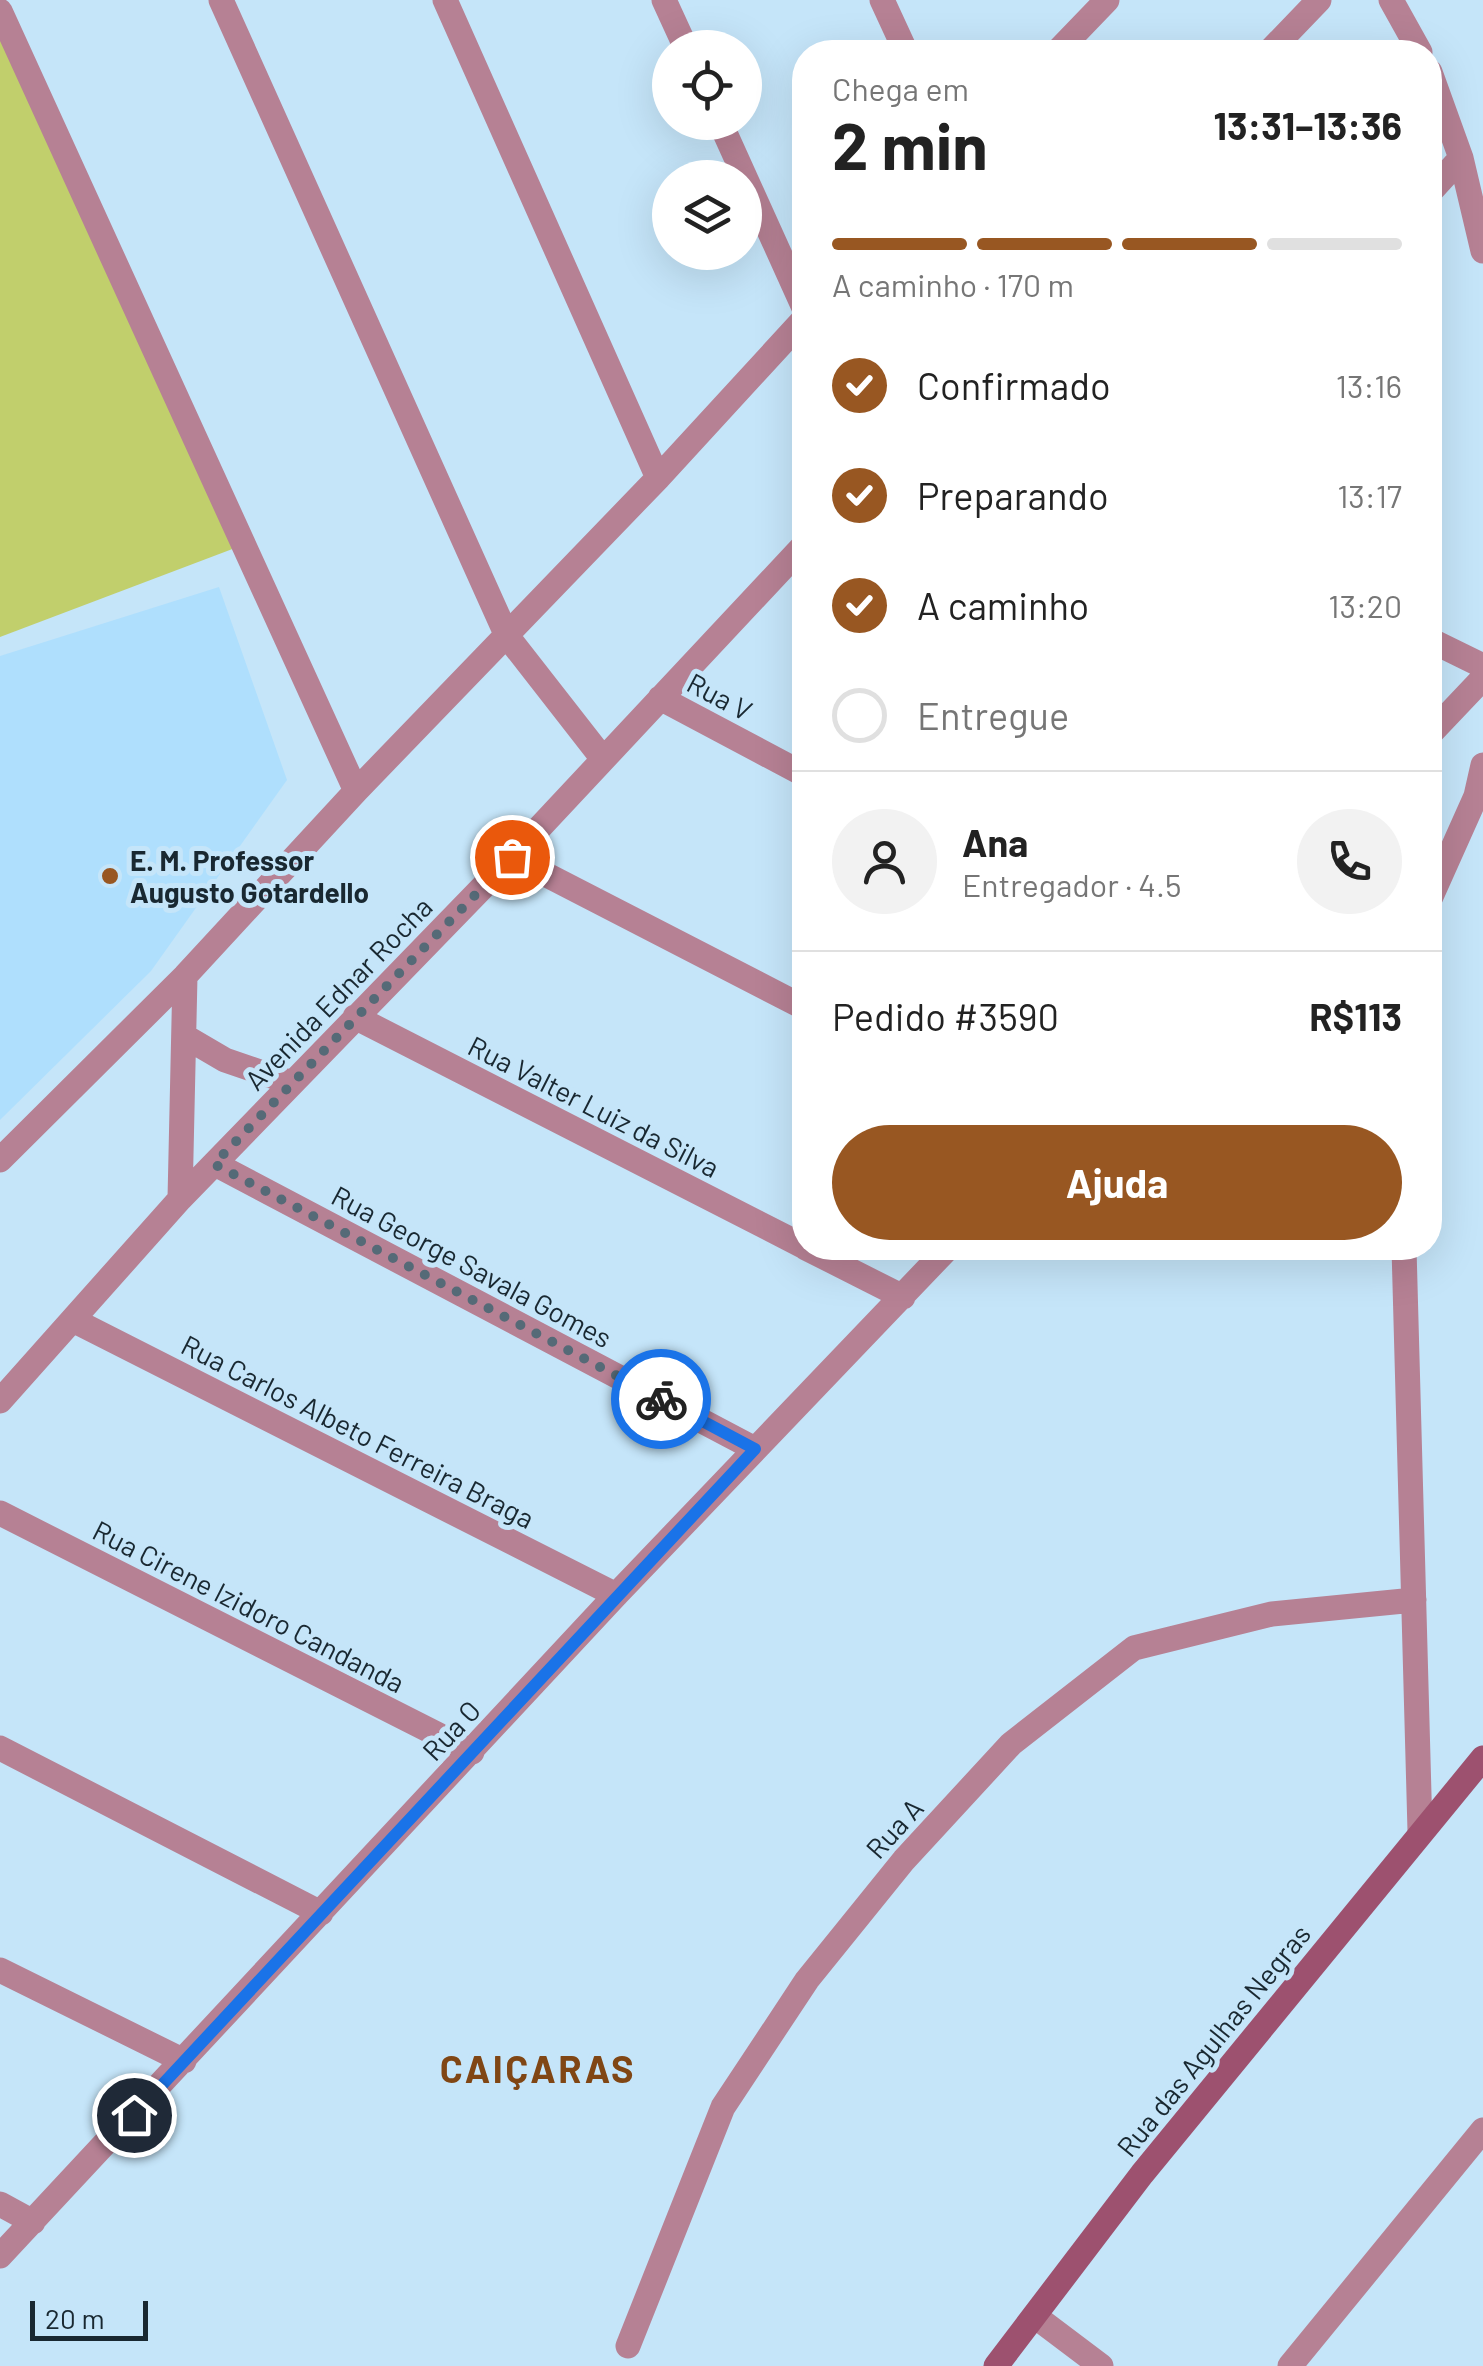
<!DOCTYPE html>
<html lang="pt">
<head>
<meta charset="utf-8">
<style>
  :root { --surface:#fff; --page:#f2f2f2; --text:#222; --muted:#767676; --line:#e0e0e0; --accent:#985722 }
  body { margin:0; font-family:Barlow,sans-serif; background:var(--page); color:var(--text); height:100vh; display:flex; flex-direction:column; font-size:38px; white-space:nowrap }
  * { box-sizing:border-box; margin:0 }
  p { font-size:32px; color:var(--muted) }
  .icon { flex:none; width:55px; height:55px; fill:none; stroke:currentColor; stroke-width:2; stroke-linecap:round; stroke-linejoin:round }
  .map { position:relative; flex:1; overflow:hidden }
  .drawer { position:absolute; left:792px; top:40px; width:650px; height:1220px; display:flex; flex-direction:column; background:var(--surface); border-radius:40px; box-shadow:0 10px 40px #0002 }
  .drawer>* { flex:none }
  .buttons { position:absolute; left:652px; top:30px; display:grid; gap:20px }
  .buttons a { display:grid; place-items:center; width:110px; height:110px; border-radius:50%; background:var(--surface); box-shadow:0 10px 40px #0002; font-size:50px }
  .scale { position:absolute; left:30px; bottom:25px; width:118px; box-sizing:border-box; padding-left:10px; border:5px solid #192831; border-top:0; font-size:28px; line-height:35px; white-space:nowrap; color:#192831; -webkit-text-stroke:8px #c5e5f9; paint-order:stroke }
  .pin { position:absolute; display:grid; place-items:center; width:85px; height:85px; color:#fff; margin:-42px; border:5px solid #fff; border-radius:50%; box-shadow:0 2px 10px #0007 }
  .courier { position:absolute; display:grid; place-items:center; width:100px; height:100px; margin:-50px; border:8px solid #1a73e8; border-radius:50%; background:#fff; color:#222; box-shadow:0 2px 12px #0007 }
  .overview em { font-style:normal; font-weight:700 }
  .overview div { display:flex; flex-direction:column-reverse }
  .overview { display:flex; align-items:center; justify-content:space-between; height:170px; padding:0 40px }
  h1 { font-size:65px; font-weight:700; line-height:75px }
  .bar { display:grid; grid-template-columns:repeat(4,1fr); gap:15px 10px; align-content:center; height:120px; padding:0 40px }
  .bar i { height:12px; border-radius:8px; background:var(--line) }
  .bar .selected { background:var(--accent) }
  .bar p { grid-column:span 4 }
  .line { display:flex; align-items:center; gap:25px; padding:0 40px; border-top:2px solid var(--line) }
  .line div { flex:1 }
  .round { display:grid; place-items:center; flex:none; width:105px; height:105px; border-radius:52px; background:var(--page) }
  ol { padding:0 40px; list-style:none }
  li { display:flex; align-items:center; gap:30px; height:110px }
  li p { margin-inline-start:auto }
  li .icon { padding:10px; border-radius:50%; background:var(--accent); color:#fff; stroke-width:4 }
  li:last-child { color:var(--muted) }
  li i { width:55px; height:55px; border:5px solid var(--line); border-radius:50% }
  .primary-button { display:flex; gap:20px; margin-top:auto; padding:20px 40px }
  .primary-button a { flex:1; height:115px; border-radius:60px; background:var(--accent); color:#fff; font-size:40px; font-weight:700; line-height:115px; text-align:center }
  .map>svg:first-child { display:block }
</style>
</head>
<body>
<div class="map">
<svg width="1483" height="2366" viewBox="0 0 1483 2366">
  <rect width="100%" height="100%" fill="#c5e5f9"/>
  <path fill="#afdffd" d="M 219,587 L 287,780 L 151,971 L 0,1120 L 0,656 Z"/>
  <path fill="#c1cf6c" d="M 0,11 L 243,545 L 0,637 Z"/>
  <g fill="none" stroke-linecap="round" stroke-linejoin="round">
    <path stroke="#b68194" stroke-width="25" d="M 221,0 L 507,636 L 603,759
      M 445,0 L 658,478
      M 664,0 L 686,48
      M 882,0 L 906,52
      M 1391,0 L 1420,52
      M 0,11 L 356,791
      M 1057,52 L 1107,0
      M 1269,52 L 1319,0
      M 1430,72 L 1461,158 L 1483,251
      M 720,122 L 805,310
      M 1430,192 L 1461,158
      M 1430,640 L 1483,666
      M 660,698 L 805,775
      M 1430,734 L 1483,678
      M 512,857 L 805,1008
      M 1430,899 L 1476,796 L 1483,765
      M 355,1017 L 805,1247
      M 184,1036 L 225,1060 L 292,1083
      M 0,1160 L 185,976 L 356,791 L 658,478 L 805,318
      M 215,1164 L 755,1449
      M 180,1199 L 185,976
      M 806,1248 L 903,1297
      M 1404,1248 L 1420,1831
      M 73,1320 L 616,1595
      M 0,1401 L 180,1199 L 512,857 L 805,544
      M 0,1513 L 472,1752
      M 0,1748 L 321,1913
      M 0,1970 L 184,2061
      M 0,2204 L 33,2222
      M 0,2256 L 616,1595 L 948,1248
      M 1036,2317 L 1101,2366
      M 628,2346 L 723,2107 L 807,1980 L 904,1860 L 1011,1744 L 1134,1648 L 1272,1614 L 1414,1600
      M 1290,2366 L 1483,2130"/>
    <path stroke="#9d516f" stroke-width="25" d="M 996,2366 L 1142,2174 L 1483,1758"/>
  </g>
  <g fill="none" stroke-linecap="round" stroke-linejoin="round">
    <path stroke="#556a77" stroke-width="10" stroke-dasharray="0 18" d="M 512,857 L 214,1164 L 661,1399"/>
    <path stroke="#1a73e8" stroke-width="12" d="M 134,2115 L 755,1449 L 661,1399"/>
  </g>
  <circle fill="#985722" stroke="#c5e5f9" stroke-width="4" cx="110" cy="876" r="10"/>
  <g text-anchor="middle" dominant-baseline="central" stroke-width="10" stroke-linejoin="round" paint-order="stroke">
    <g font-size="28" fill="#192831" stroke="#c5e5f9">
      <text transform="translate(720 696) rotate(28)">Rua V</text>
      <text transform="translate(338 993) rotate(-46)">Avenida Ednar Rocha</text>
      <text transform="translate(594 1106) rotate(27)">Rua Valter Luiz da Silva</text>
      <text transform="translate(472 1266) rotate(28)">Rua George Savala Gomes</text>
      <text transform="translate(358 1431) rotate(27)">Rua Carlos Albeto Ferreira Braga</text>
      <text transform="translate(249 1606) rotate(27)">Rua Cirene Izidoro Candanda</text>
      <text transform="translate(451 1730) rotate(-47)">Rua O</text>
      <text transform="translate(894 1828) rotate(-48)">Rua A</text>
      <text transform="translate(1213 2040) rotate(-51)">Rua das Agulhas Negras</text>
    </g>
    <g font-size="28" font-weight="bold" fill="#192831" stroke="#c5e5f9" text-anchor="start">
      <text x="130" y="860">E. M. Professor<tspan x="130" dy="32">Augusto Gotardello</tspan></text>
    </g>
    <g font-size="38" font-weight="bold" letter-spacing="2.5" fill="#804614" stroke="#c5e5f9">
      <text x="538" y="2068">CAIÇARAS</text>
    </g>
  </g>
</svg>
<div class="buttons">
<a><svg class="icon" aria-label="locate" viewBox="0 0 24 24"><circle cx="12" cy="12" r="6"/><path d="M12 2v4M12 18v4M2 12h4M18 12h4"/></svg></a>
<a><svg class="icon" aria-label="layers" viewBox="0 0 24 24"><path d="M12 4l9 5-9 5-9-5zM3 14l9 5 9-5"/></svg></a>
</div>
<div class="scale">20 m</div>
<div class="pin" style="left:512px;top:857px;background:#ea580c"><svg class="icon" aria-label="bag" viewBox="0 0 24 24"><path d="M5 8h14l-1 12H6zM9 8a3 3 0 0 1 6 0"/></svg></div>
<div class="pin" style="left:134px;top:2115px;background:#1f2937"><svg class="icon" aria-label="home" viewBox="0 0 24 24"><path d="M3 11l9-7 9 7M6 9v11h12V9"/></svg></div>
<div class="courier" style="left:661px;top:1399px"><svg class="icon" aria-label="bike" viewBox="0 0 24 24"><circle cx="6" cy="16" r="4"/><circle cx="18" cy="16" r="4"/><path d="M6 16l4-8h5l3 8M10 8l3 8H6M13 5h3"/></svg></div>
<section class="drawer">
<div class="overview"><div><h1>2 min</h1><p>Chega em</p></div><em>13:31–13:36</em></div>
<div class="bar"><i class="selected"></i><i class="selected"></i><i class="selected"></i><i></i><p>A caminho · 170 m</p></div>
<ol>
<li><svg class="icon" aria-label="check" viewBox="0 0 24 24"><path d="M5 12l5 5 9-10"/></svg>Confirmado<p>13:16</p></li>
<li><svg class="icon" aria-label="check" viewBox="0 0 24 24"><path d="M5 12l5 5 9-10"/></svg>Preparando<p>13:17</p></li>
<li><svg class="icon" aria-label="check" viewBox="0 0 24 24"><path d="M5 12l5 5 9-10"/></svg>A caminho<p>13:20</p></li>
<li><i></i>Entregue</li>
</ol>
<div class="line" style="height:180px"><a class="round"><svg class="icon" aria-label="person" viewBox="0 0 24 24"><circle cx="12" cy="8" r="4"/><path d="M4 21q1-7 8-7t8 7"/></svg></a><div><b>Ana</b><p>Entregador · 4.5</p></div><a class="round"><svg class="icon" aria-label="phone" viewBox="0 0 24 24"><path d="M5 4h4l2 5-3 2q2 4 5 5l2-3 5 2v4C11 20 4 13 5 4z"/></svg></a></div>
<div class="line" style="height:130px"><div>Pedido #3590</div><b>R$113</b></div>
<div class="primary-button"><a>Ajuda</a></div>
</section>
</div>
</body>
</html>
